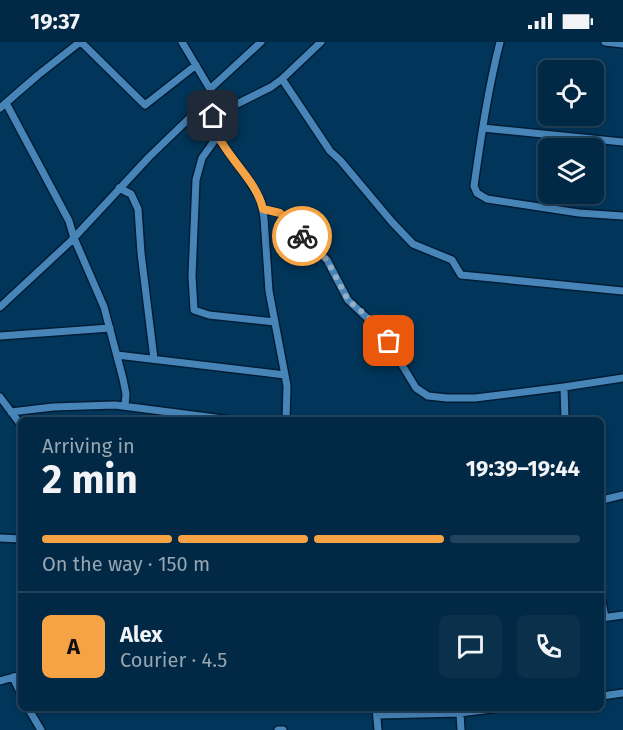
<!DOCTYPE html>
<html lang="en">
<head>
<meta charset="utf-8">
<style>
  :root { --surface:#012844; --page:#0b304b; --text:#f1f3f6; --muted:#96a6b2; --line:#23445d; --accent:#f5a345 }
  body { margin:0; font-family:"Fira Sans",sans-serif; background:var(--page); color:var(--text); height:100vh; display:flex; flex-direction:column; font-size:22px; white-space:nowrap }
  * { box-sizing:border-box; margin:0 }
  p { font-size:20px; color:var(--muted) }
  .icon { flex:none; width:33px; height:33px; fill:none; stroke:currentColor; stroke-width:2; stroke-linecap:round; stroke-linejoin:round }
  .map { position:relative; flex:1; overflow:hidden }
  .details { position:absolute; left:18px; top:375px; width:586px; height:294px; display:flex; flex-direction:column; background:var(--surface); border-radius:9px; box-shadow:0 3px 9px #0003,0 0 0 2px var(--line) }
  .details>* { flex:none }
  .buttons { position:absolute; left:538px; top:18px; display:grid; gap:12px }
  .buttons a { display:grid; place-items:center; width:66px; height:66px; border-radius:9px; background:var(--surface); box-shadow:0 3px 9px #0003,0 0 0 2px var(--line); font-size:30px }
  .pin { position:absolute; display:grid; place-items:center; width:51px; height:51px; color:#fff; margin:-26px; border-radius:12px; box-shadow:0 3px 9px #0006 }
  .courier { position:absolute; display:grid; place-items:center; width:60px; height:60px; margin:-30px; border:4px solid #f5a345; border-radius:50%; background:#fff; color:#222; box-shadow:0 2px 8px #0007 }
  .summary em { font-style:normal; font-weight:700 }
  .summary div { display:flex; flex-direction:column-reverse }
  .summary { display:flex; align-items:center; justify-content:space-between; height:102px; padding:0 24px }
  h1 { font-size:39px; font-weight:700; line-height:45px }
  .bar { display:grid; grid-template-columns:repeat(4,1fr); gap:9px 6px; align-content:center; height:72px; padding:0 24px }
  .bar i { height:8px; border-radius:4px; background:var(--line) }
  .bar .current { background:var(--accent) }
  .bar p { grid-column:span 4 }
  .line { display:flex; align-items:center; gap:15px; padding:0 24px; border-top:2px solid var(--line) }
  .line div { flex:1 }
  .round { display:grid; place-items:center; flex:none; width:63px; height:63px; border-radius:9px; background:var(--page) }
  .status { display:flex; justify-content:space-between; align-items:center; height:42px; padding:0 30px; background:var(--surface); direction:ltr }
  .status svg { height:16px; fill:currentColor }
  .map>svg:first-child { display:block }
</style>
</head>
<body>
<div class="status"><b>19:37</b><svg viewBox="0 0 49 12"><path d="M0 12V9h3v3zM5 12V6h3v6zM10 12V3h3v9zM15 12V0h3v12zM26 1h20v11H26zM47 4h2v5h-2z"/></svg></div>
<div class="map">
<svg width="623" height="688" viewBox="0 0 623 688">
  <rect width="100%" height="100%" fill="#01365a"/>
  <g fill="none" stroke-linecap="round" stroke-linejoin="round">
    <defs>
      <path id="minor" d="M 81,0 L 145,63 L 196,23
        M 182,0 L 210,47 L 212,54 L 203,63 L 213,74 L 217,95 L 249,138 L 261,159 L 264,176 L 269,249 L 287,344 L 286,378
        M 500,0 C 488,47 481,95 474,144 L 477,151 L 487,157 L 579,171 L 623,174
        M 605,0 L 623,2
        M 282,37 L 330,109 L 340,118 L 392,180 L 413,202 L 452,218 L 461,233 L 623,249
        M 210,47 L 261,0
        M 6,61 L 69,179 L 74,196 L 104,265 L 123,337 L 126,352 L 125,364
        M 0,66 L 38,33 L 80,0
        M 213,74 L 271,45 L 282,37 L 321,0
        M 483,86 L 623,100
        M 217,95 L 202,116 L 196,138 L 192,234 L 194,268 L 209,273 L 275,280
        M 119,146 L 131,152 L 138,167 L 141,211 L 154,317
        M 263,167 L 280,171 L 327,218 L 348,258 L 382,290 L 416,346 L 428,354 L 447,356 L 475,356 L 564,345
        M 0,265 L 71,199 L 149,115 L 203,63
        M 0,294 L 110,286
        M 117,313 L 285,333
        M 0,355 L 21,383
        M 11,370 L 53,365 L 115,363 L 231,378
        M 565,378 L 564,345 L 623,336
        M 602,458 L 623,453
        M 0,496 L 21,497
        M 602,559 L 605,576
        M 602,576 L 623,573
        M 13,635 L 21,652
        M 0,639 L 21,633
        M 602,654 L 623,651
        M 28,666 L 41,688
        M 376,666 L 378,688
        M 460,671 L 461,688
        M 377,673 L 460,671 L 499,666
        M 278,688 L 283,688"/>
    </defs>
    <use href="#minor" stroke="#001d35" stroke-width="10"/>
    <use href="#minor" stroke="#4785b9" stroke-width="7"/>
  </g>
  <g fill="none" stroke-linecap="round" stroke-linejoin="round">
    <path stroke="#94afc3" stroke-width="6" stroke-dasharray="0 10.8" d="M 302,194 L 327,218 L 348,258 L 376,282 L 389,299"/>
    <path stroke="#f5a345" stroke-width="8" d="M 213,74 C 216,110 255,132 263,167 L 280,171 L 302,194"/>
  </g>
</svg>
<div class="buttons">
<a><svg class="icon" aria-label="locate" viewBox="0 0 24 24"><circle cx="12" cy="12" r="6"/><path d="M12 2v4M12 18v4M2 12h4M18 12h4"/></svg></a>
<a><svg class="icon" aria-label="layers" viewBox="0 0 24 24"><path d="M12 4l9 5-9 5-9-5zM3 14l9 5 9-5"/></svg></a>
</div>
<div class="pin" style="left:389px;top:299px;background:#ea580c"><svg class="icon" aria-label="bag" viewBox="0 0 24 24"><path d="M5 8h14l-1 12H6zM9 8a3 3 0 0 1 6 0"/></svg></div>
<div class="pin" style="left:213px;top:74px;background:#1f2937"><svg class="icon" aria-label="home" viewBox="0 0 24 24"><path d="M3 11l9-7 9 7M6 9v11h12V9"/></svg></div>
<div class="courier" style="left:302px;top:194px"><svg class="icon" aria-label="bike" viewBox="0 0 24 24"><circle cx="6" cy="16" r="4"/><circle cx="18" cy="16" r="4"/><path d="M6 16l4-8h5l3 8M10 8l3 8H6M13 5h3"/></svg></div>
<section class="details">
<div class="summary"><div><h1>2 min</h1><p>Arriving in</p></div><em>19:39–19:44</em></div>
<div class="bar"><i class="current"></i><i class="current"></i><i class="current"></i><i></i><p>On the way · 150 m</p></div>
<div class="line" style="height:108px"><b class="round" style="background:var(--accent);color:#111">A</b><div><b>Alex</b><p>Courier · 4.5</p></div><a class="round"><svg class="icon" aria-label="chat" viewBox="0 0 24 24"><path d="M4 5h16v11H9l-5 4z"/></svg></a><a class="round"><svg class="icon" aria-label="phone" viewBox="0 0 24 24"><path d="M5 4h4l2 5-3 2q2 4 5 5l2-3 5 2v4C11 20 4 13 5 4z"/></svg></a></div>
</section>
</div>
</body>
</html>
